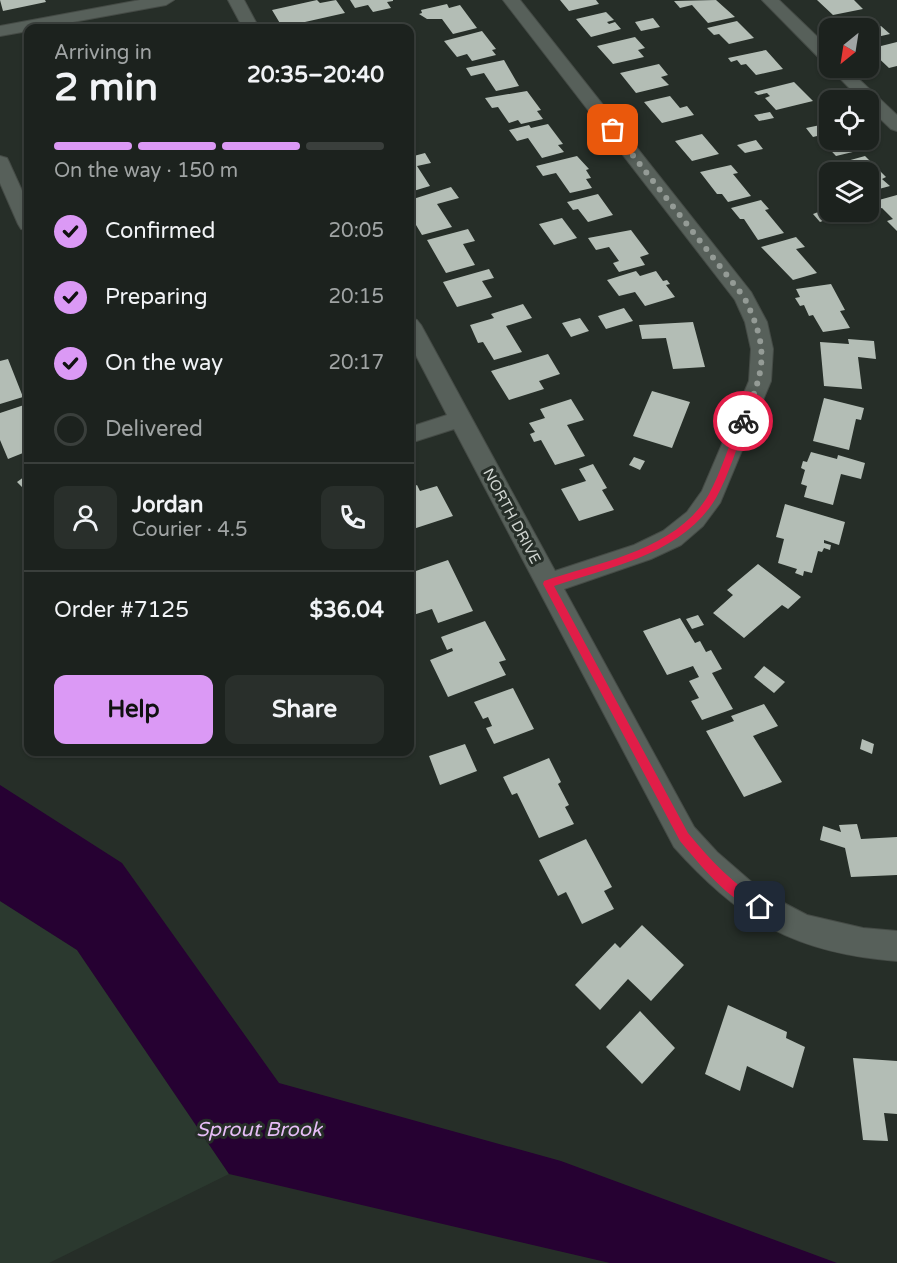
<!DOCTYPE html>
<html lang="en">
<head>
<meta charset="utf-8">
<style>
  :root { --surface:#1c221e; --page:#292f2b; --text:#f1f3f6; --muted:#a0a4a4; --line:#3a3f3c; --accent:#db99f5 }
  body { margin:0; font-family:"Varela Round",sans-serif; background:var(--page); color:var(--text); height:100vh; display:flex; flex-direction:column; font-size:22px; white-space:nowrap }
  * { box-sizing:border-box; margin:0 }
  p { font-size:20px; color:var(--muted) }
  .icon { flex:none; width:33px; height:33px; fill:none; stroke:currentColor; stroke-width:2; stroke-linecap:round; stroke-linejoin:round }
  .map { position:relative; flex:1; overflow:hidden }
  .panel { position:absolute; left:24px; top:24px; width:390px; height:732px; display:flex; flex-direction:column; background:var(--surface); border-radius:12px; box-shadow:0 2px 4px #0004,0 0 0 2px var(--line) }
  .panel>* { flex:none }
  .needle { width:39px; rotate:210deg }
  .buttons { position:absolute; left:819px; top:18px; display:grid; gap:12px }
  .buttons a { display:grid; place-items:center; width:60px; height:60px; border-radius:12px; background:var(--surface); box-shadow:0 2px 4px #0004,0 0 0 2px var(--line); font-size:30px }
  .pin { position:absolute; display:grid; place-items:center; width:51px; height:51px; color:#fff; margin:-26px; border-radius:12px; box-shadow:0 3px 9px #0006 }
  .courier { position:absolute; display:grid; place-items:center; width:60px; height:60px; margin:-30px; border:4px solid #e11d48; border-radius:50%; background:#fff; color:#222; box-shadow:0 2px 8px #0007 }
  .head em { font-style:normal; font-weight:800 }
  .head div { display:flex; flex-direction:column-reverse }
  .head { display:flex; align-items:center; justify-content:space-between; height:102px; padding:0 30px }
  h1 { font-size:39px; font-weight:800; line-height:45px }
  .bar { display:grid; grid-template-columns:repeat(4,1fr); gap:9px 6px; align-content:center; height:72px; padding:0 30px }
  .bar i { height:8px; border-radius:4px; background:var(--line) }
  .bar .on { background:var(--accent) }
  .bar p { grid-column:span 4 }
  .line { display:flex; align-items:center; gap:15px; padding:0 30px; border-top:2px solid var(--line) }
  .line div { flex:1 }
  .round { display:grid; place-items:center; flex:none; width:63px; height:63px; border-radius:12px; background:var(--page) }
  ol { padding:0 30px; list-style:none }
  li { display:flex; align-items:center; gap:18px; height:66px }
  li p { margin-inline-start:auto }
  li .icon { padding:6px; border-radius:50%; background:var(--accent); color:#111; stroke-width:4 }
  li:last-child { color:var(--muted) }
  li i { width:33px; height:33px; border:3px solid var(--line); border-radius:50% }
  .action { display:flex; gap:12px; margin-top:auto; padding:12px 30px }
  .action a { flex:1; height:69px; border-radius:12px; background:var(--accent); color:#111; font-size:24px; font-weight:800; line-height:69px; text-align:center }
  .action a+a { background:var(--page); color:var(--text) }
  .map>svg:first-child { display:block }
</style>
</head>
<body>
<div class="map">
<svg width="897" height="1263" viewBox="0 0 897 1263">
  <rect width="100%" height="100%" fill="#262e28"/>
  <path fill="#2b392f" d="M 0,901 L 77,950 L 229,1174 L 49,1263 L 0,1263 Z"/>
  <path fill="#260132" d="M 0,785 L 122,863 L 279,1083 L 561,1161 L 837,1263 L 610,1263 L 229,1174 L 77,950 L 0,901 Z"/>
  <path fill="#b3bdb5" d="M 0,0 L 45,0 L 46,2 L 3,11 Z
    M 317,0 L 320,3 L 336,0 L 345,13 L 296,24 L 295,22 L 281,25 L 272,10 Z
    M 350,0 L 393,0 L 393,1 L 387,2 L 391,8 L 373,12 L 368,5 L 355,8 Z
    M 560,0 L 596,0 L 599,4 L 569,11 Z
    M 716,0 L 735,17 L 708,23 L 692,5 L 680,8 L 674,1 Z
    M 817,0 L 854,0 L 863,9 L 833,15 Z
    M 447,4 L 449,8 L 460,5 L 477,28 L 453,34 L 442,19 L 427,19 L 419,14 L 422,13 L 421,10 Z
    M 606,12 L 614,20 L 607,22 L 609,24 L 615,22 L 621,29 L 591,37 L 576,19 Z
    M 653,18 L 660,27 L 641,31 L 635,22 Z
    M 865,18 L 875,27 L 881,26 L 890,34 L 868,39 L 868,28 L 849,28 L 843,23 Z
    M 737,21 L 754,38 L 729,44 L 719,34 L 714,35 L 707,28 Z
    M 482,31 L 496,49 L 492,50 L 496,55 L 472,61 L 467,54 L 457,57 L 444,41 Z
    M 635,37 L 645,48 L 638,50 L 644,57 L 613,64 L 597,46 Z
    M 897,42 L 897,66 L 889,68 L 869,49 Z
    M 766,50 L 783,69 L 756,75 L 746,64 L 741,65 L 737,60 L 731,62 L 728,58 Z
    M 504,60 L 519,86 L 496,91 L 484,73 L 471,76 L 466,68 Z
    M 659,64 L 668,75 L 661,77 L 669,85 L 636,93 L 620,73 Z
    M 794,82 L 813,101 L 776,110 L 765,98 L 770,96 L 767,93 L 758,95 L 754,92 Z
    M 527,91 L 541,110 L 537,111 L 543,119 L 521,124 L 518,120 L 509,123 L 498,107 L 492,108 L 485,98 Z
    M 670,96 L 680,108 L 687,106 L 694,115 L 662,123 L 644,102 Z
    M 770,112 L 774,118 L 759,121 L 754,115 Z
    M 830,123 L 830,140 L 852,140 L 854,142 L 850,143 L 857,151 L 836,156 L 817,136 L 813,137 L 806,128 Z
    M 548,124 L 563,144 L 558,145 L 564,152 L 542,158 L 528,138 L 517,141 L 509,130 L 529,125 L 531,128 Z
    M 702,134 L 719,154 L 692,161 L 675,141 Z
    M 756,140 L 763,149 L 745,153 L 737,145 Z
    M 425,153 L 431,163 L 417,166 L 430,186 L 410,192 L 410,157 Z
    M 577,156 L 589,169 L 586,170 L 591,178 L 586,179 L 592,188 L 570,193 L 556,173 L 543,176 L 536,166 Z
    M 865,156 L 886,177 L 882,179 L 890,186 L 868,192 L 868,172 L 844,172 L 836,164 Z
    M 731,165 L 738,173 L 733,174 L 751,196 L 728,202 L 722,194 L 717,194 L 700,172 Z
    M 451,187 L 459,198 L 437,204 L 452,227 L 422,235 L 410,215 L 410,200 Z
    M 598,194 L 613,215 L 588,222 L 578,209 L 573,210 L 567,202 Z
    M 897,195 L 897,231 L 887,221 L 893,219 L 882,208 L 868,212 L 868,203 Z
    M 761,200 L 769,209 L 765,210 L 784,233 L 758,240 L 744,219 L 740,219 L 731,208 Z
    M 821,211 L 828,219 L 820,222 L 813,214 Z
    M 562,218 L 577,238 L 554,245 L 539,224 Z
    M 468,229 L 475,241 L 463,244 L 475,265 L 446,273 L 427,240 Z
    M 631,230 L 649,254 L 640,257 L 645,265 L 619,272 L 613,263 L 619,261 L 609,247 L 596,250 L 588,238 Z
    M 796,237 L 805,247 L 796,249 L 817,273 L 793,280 L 761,247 Z
    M 489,269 L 494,278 L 482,281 L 492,297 L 457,307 L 443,282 Z
    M 636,271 L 640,276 L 656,271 L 663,281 L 667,280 L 670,284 L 666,285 L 675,297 L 645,306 L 635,292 L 619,296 L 607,280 Z
    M 831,284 L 845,310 L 840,311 L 850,328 L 823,332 L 813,315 L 809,316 L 804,305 L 800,306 L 795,298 L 800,297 L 796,289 Z
    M 523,304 L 532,318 L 506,326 L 522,352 L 494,360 L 483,342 L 478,343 L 470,325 L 494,318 L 491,314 Z
    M 624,308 L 633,321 L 606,329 L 598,316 Z
    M 580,318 L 589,331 L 571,337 L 562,323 Z
    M 693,322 L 705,367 L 673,369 L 666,338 L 642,339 L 639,325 Z
    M 848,339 L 874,341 L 876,359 L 858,357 L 862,389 L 824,386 L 820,342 L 849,344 Z
    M 548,354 L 560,374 L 539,381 L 544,389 L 509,400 L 491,371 Z
    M 8,359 L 23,397 L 0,404 L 0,361 Z
    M 652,391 L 690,402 L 672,448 L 633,436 Z
    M 824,398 L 864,408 L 861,420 L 856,419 L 849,450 L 813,441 Z
    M 571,399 L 584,420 L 567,425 L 585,456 L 555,465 L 541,440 L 534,442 L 530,434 L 535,432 L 529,423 L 545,418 L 540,409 Z
    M 27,404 L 28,451 L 8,459 L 0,440 L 0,413 Z
    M 811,452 L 837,459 L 838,455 L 865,463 L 861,479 L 841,474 L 833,505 L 804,497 L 807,486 L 801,484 L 805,470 L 801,468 L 803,461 L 807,462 Z
    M 634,457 L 645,461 L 640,470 L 629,465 Z
    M 593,464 L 607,488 L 602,490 L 614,510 L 579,521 L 561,489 L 586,481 L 579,469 Z
    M 28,474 L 28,493 L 17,482 Z
    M 417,485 L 420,491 L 437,486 L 453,516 L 410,530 L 410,488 Z
    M 785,504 L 845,522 L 839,545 L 824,540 L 824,543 L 831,545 L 830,550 L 824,548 L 822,552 L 818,551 L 812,573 L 804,571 L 803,576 L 795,573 L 797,569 L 778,563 L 784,539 L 776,537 Z
    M 448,560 L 473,611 L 438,623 L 432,609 L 410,616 L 410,573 Z
    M 758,564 L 801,597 L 788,609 L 782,605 L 744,638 L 713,613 L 733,595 L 727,590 Z
    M 698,615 L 704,625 L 692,629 L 686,619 Z
    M 680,618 L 695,643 L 700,641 L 706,652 L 711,650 L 722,669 L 712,673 L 733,709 L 702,720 L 691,701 L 699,698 L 689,681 L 699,677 L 693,666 L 667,675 L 643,631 Z
    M 485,621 L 506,660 L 499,662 L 506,675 L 448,697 L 430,660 L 453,651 L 452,648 L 447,650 L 441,637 Z
    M 764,666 L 785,682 L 774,693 L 754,677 Z
    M 513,688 L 534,729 L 494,744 L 486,728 L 492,726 L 488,717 L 483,719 L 474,702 Z
    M 764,704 L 778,726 L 753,736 L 782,782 L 744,797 L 706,731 L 734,721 L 731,716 Z
    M 862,739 L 874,744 L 872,754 L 860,749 Z
    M 465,744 L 477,771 L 440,785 L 429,756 Z
    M 549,758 L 561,782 L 558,784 L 569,805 L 565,807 L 574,824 L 539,838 L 517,793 L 512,795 L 503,777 Z
    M 857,824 L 861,839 L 897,837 L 897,875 L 851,877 L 845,848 L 820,840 L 823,826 L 841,832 L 839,825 Z
    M 586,839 L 612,887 L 604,891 L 614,909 L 582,924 L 566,892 L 558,896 L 539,860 Z
    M 642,925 L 684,965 L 651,1001 L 628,979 L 600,1010 L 575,985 L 615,943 L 620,948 Z
    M 728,1005 L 787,1032 L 786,1038 L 805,1047 L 793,1088 L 747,1066 L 740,1091 L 705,1074 Z
    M 640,1011 L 675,1048 L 642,1084 L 606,1047 Z
    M 853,1058 L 897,1061 L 897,1114 L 884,1113 L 888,1141 L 863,1140 Z"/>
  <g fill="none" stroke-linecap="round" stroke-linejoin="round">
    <defs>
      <path id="street" d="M 140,0 L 174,0 L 166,5 L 40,28 L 28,28 L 28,31 L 0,36 L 0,26 Z
        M 228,0 L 244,0 L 259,28 L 243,28 Z
        M 503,0 L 520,0 L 751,292 L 767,322 L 773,349 L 771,381 L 720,503 L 703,526 L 681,545 L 651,559 L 564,589 L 694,827 L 717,852 L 763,892 L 807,915 L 863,928 L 897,931 L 897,961 C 796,953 741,922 674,847 L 454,429 L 410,443 L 410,427 L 447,415 L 410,344 L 410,318 L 417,320 L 421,325 L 555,571 L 634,545 L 663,531 L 687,512 L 702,491 L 749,381 L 751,349 L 745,322 L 735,300 Z
        M 762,0 L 779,0 L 830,49 L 830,64 L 824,63 Z
        M 830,68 L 847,68 L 897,115 L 897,131 L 891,129 L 868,107 L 868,100 L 861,100 Z
        M 0,156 L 7,158 L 9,162 L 28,204 L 28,230 L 21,229 L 18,224 L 0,183 Z"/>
    </defs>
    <use href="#street" stroke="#454b46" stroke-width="2"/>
    <use href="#street" fill="#57605a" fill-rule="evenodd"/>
  </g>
  <path fill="#e11d48" d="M 743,418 L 747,421 C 737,446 729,475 716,498 C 683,554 610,567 554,586 L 688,833 C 711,861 734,885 764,903 L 764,911 L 760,913 C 727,899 702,867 680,841 L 543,584 L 544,581 C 600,562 677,550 709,494 C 721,472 729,445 739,421 Z"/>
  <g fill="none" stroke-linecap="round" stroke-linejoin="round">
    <path stroke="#949b96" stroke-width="6" stroke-dasharray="0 10.8" d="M 613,130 L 744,297 C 770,350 765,369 743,421"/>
  </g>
  <g text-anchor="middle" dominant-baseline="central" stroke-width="6" stroke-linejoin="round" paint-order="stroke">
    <g font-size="15" fill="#d0d5d1" stroke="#262e28">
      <text transform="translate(512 516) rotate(62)">NORTH DRIVE</text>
    </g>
    <g font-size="20" font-style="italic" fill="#e6bdf7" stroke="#262e28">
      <text x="259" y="1130">Sprout Brook</text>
    </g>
  </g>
</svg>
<div class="buttons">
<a><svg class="needle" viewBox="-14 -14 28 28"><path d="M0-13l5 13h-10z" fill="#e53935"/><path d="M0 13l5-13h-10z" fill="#a0a4a4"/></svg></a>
<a><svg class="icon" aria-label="locate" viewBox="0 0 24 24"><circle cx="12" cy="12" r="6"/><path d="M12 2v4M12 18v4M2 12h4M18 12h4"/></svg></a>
<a><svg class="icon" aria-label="layers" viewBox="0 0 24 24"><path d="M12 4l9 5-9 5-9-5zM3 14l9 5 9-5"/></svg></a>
</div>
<div class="pin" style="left:613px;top:130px;background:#ea580c"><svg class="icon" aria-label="bag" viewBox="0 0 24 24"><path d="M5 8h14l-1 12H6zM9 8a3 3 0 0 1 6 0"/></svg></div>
<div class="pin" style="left:760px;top:907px;background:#1f2937"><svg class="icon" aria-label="home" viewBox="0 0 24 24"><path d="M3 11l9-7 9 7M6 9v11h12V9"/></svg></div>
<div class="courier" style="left:743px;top:421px"><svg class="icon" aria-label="bike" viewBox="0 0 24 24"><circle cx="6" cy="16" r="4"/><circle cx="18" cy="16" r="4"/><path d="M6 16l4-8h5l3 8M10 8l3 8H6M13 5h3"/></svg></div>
<section class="panel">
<div class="head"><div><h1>2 min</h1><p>Arriving in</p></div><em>20:35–20:40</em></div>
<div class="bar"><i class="on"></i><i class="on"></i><i class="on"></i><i></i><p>On the way · 150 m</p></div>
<ol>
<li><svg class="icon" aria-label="check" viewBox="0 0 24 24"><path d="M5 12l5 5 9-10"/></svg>Confirmed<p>20:05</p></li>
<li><svg class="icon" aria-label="check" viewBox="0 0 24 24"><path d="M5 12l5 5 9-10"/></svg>Preparing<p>20:15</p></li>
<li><svg class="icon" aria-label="check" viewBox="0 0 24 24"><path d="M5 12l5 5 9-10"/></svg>On the way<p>20:17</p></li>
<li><i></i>Delivered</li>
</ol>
<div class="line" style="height:108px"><a class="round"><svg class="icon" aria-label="person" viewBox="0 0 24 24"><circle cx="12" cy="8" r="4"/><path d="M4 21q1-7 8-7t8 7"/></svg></a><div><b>Jordan</b><p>Courier · 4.5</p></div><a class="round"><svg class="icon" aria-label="phone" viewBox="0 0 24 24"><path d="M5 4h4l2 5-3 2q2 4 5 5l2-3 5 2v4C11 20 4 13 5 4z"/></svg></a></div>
<div class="line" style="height:78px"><div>Order #7125</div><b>$36.04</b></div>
<div class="action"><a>Help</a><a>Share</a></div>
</section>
</div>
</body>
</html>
